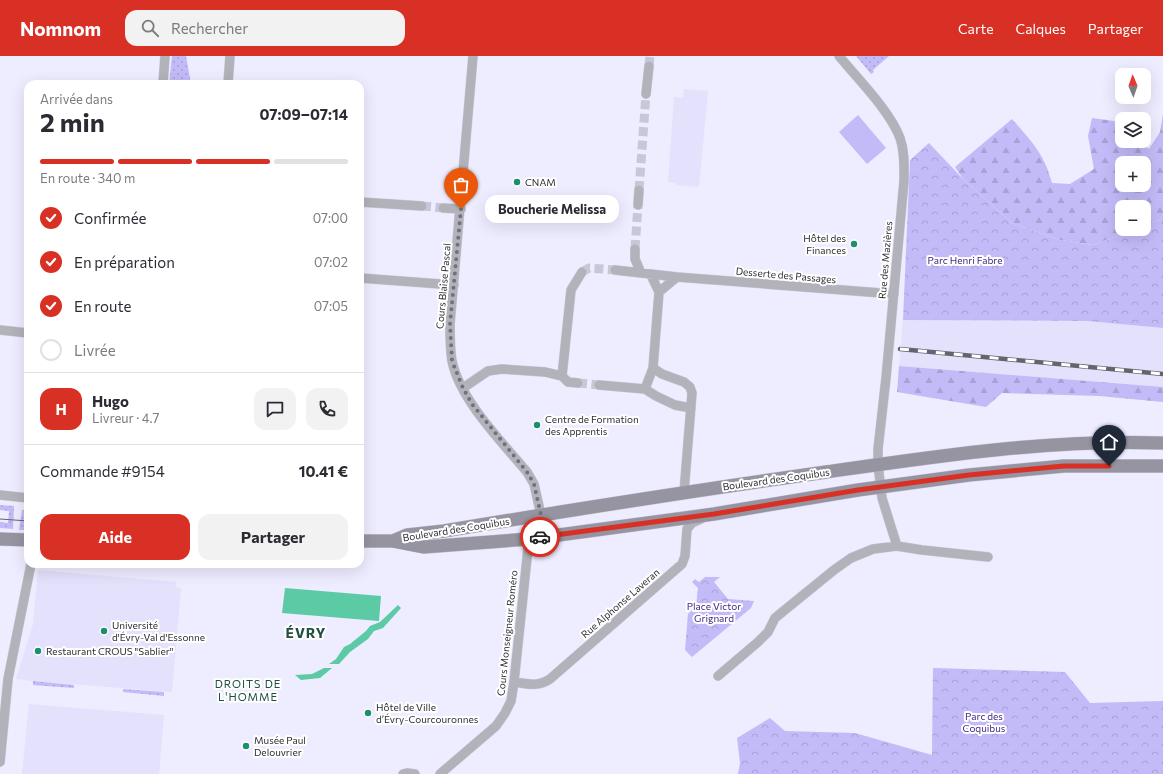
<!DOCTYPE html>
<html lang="fr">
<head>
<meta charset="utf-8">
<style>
  :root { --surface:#fff; --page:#f2f2f3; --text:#2b2b33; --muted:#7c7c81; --line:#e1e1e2; --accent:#d93025 }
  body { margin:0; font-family:Commissioner,sans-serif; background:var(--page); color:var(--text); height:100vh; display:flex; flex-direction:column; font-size:15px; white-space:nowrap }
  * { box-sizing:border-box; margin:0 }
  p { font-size:13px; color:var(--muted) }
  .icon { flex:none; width:22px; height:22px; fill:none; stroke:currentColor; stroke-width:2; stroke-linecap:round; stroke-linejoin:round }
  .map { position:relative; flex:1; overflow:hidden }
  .panel { position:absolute; left:24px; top:24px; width:340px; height:488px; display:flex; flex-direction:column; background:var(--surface); border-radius:12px; box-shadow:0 4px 16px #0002 }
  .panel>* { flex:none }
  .needle { width:26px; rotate:358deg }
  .buttons { position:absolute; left:1115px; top:12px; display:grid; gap:8px }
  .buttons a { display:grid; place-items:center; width:36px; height:36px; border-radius:8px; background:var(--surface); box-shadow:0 4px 16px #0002; font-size:20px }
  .pin { position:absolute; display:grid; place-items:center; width:34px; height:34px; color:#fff; margin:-41px -17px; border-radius:50% 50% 50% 0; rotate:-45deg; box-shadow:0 0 4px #0007 }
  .pin .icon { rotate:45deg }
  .courier { position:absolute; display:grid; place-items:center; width:40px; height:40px; margin:-20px; border:3px solid #d93025; border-radius:50%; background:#fff; color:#222; box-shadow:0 1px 5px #0007 }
  .bubble { position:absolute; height:28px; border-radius:12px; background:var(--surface); box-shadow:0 4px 16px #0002; font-size:13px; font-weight:700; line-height:28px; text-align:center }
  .summary em { font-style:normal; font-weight:700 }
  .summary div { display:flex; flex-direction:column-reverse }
  .summary { display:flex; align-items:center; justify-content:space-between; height:68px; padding:0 16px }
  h1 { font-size:26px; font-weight:700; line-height:30px }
  .bar { display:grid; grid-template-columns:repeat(4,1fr); gap:6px 4px; align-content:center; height:48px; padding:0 16px }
  .bar i { height:5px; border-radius:3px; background:var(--line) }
  .bar .current { background:var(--accent) }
  .bar p { grid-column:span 4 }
  .line { display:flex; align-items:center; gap:10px; padding:0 16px; border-top:1px solid var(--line) }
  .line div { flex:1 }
  .round { display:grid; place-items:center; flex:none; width:42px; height:42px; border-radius:12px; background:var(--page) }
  ol { padding:0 16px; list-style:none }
  li { display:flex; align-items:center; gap:12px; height:44px }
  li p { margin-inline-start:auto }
  li .icon { padding:4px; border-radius:50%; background:var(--accent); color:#fff; stroke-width:4 }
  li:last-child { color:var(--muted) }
  li i { width:22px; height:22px; border:2px solid var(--line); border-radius:50% }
  .button { display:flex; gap:8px; margin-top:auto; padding:8px 16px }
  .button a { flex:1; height:46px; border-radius:12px; background:var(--accent); color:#fff; font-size:16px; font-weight:700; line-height:46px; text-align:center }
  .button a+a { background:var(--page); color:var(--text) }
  header { display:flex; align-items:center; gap:24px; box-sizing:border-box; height:56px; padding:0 20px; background:var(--accent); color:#fff }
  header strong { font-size:19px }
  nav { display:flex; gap:22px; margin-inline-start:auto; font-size:14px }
  .search { width:280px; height:36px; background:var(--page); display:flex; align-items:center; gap:10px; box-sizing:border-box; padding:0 14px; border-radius:12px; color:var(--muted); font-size:15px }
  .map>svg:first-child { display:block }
</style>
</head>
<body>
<header>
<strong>Nomnom</strong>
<div class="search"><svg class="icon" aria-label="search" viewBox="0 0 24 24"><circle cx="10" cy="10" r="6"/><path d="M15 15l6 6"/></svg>Rechercher</div>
<nav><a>Carte</a><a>Calques</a><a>Partager</a></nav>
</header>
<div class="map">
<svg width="1163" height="718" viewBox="0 0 1163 718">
  <defs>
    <pattern id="grass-dots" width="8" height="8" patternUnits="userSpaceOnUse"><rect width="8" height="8" fill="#c2bbf8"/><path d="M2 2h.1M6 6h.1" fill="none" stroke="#a7a1d5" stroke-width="1.8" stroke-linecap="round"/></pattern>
    <pattern id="forest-firs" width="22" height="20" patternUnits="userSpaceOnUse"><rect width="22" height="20" fill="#c2bbf8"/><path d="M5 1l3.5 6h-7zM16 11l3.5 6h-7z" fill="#a7a1d5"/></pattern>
    <pattern id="park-crowns" width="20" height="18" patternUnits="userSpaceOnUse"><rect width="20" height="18" fill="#c2bbf8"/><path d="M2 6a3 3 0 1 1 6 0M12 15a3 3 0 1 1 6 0" fill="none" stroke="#a7a1d5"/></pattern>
  </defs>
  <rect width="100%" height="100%" fill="#eeecff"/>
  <path fill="#e3e1fb" d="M 684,33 L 708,35 L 699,131 L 676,129 L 676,127 L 668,126 L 674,41 L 683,42 Z
    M 903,264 L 1088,265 L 1163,272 L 1163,331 L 899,310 Z
    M 38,514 L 176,526 L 176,531 L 181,532 L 172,636 L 33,625 L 16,623 L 33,568 Z
    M 29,648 L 164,659 L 159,718 L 22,718 Z"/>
  <path fill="url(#grass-dots)" d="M 172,0 L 186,0 L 191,28 L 169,28 Z
    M 856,0 L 889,0 L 873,14 L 874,16 L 871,18 Z
    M 0,449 L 14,450 L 13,473 L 0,472 L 0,466 L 8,467 L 9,455 L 0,454 Z
    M 22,454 L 28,454 L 28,474 L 19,474 Z
    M 33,625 L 74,629 L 74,632 L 33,629 Z
    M 123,633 L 164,636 L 164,640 L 123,636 Z"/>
  <path fill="url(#forest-firs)" fill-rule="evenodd" d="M 1163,58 L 1163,162 L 1144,170 L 1144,151 L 1122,151 L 1122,173 L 1136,173 L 1093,189 L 1060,184 L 1012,167 L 963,123 L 955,111 L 1012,63 C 1031,85 1044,97 1052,127 L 1070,128 L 1094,113 L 1088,80 L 1092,62 L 1122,66 L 1122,85 L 1140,85 L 1149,93 L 1160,76 ZM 1122,107 L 1144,107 L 1144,129 L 1122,129 Z
    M 899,310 L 1163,331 L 1163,346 L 1099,340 L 1002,337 L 986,351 L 897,336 Z"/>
  <path fill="url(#park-crowns)" d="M 929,87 L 963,123 L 1012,167 L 1060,184 L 1093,189 L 1136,173 L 1144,173 L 1144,170 L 1163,162 L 1163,272 L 1088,265 L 903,264 L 910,104 Z
    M 705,521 L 720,521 L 714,526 L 728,543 L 754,545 L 751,552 L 692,601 L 685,594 L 688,558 L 696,550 L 698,532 L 692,526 L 695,523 L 699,526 Z
    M 933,612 L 1065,616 L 1090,647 L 1163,645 L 1163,718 L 738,718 L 740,707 L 737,682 L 770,662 L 785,675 L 855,677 L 932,699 Z"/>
  <path fill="#c2bbf8" d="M 858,59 L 886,92 L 867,108 L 839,76 Z"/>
  <path fill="#5ccaa5" d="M 285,532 L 381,540 L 379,565 L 282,557 Z
    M 398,549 L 401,552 L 383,572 L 374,575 L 368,583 L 350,596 L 339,608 L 329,608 L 336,603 L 344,591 L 350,588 L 366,575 L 370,570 L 380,566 Z
    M 324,612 L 332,612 L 320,622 L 301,624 L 295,619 L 312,618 Z"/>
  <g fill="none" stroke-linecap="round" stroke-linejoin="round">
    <path stroke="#c8c6d7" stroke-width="9" stroke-dasharray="9 4.5" stroke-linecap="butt" d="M 649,10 L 650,0
      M 639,134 L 646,38
      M 422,150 L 443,152
      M 635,193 L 638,149
      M 582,216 L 589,212 L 615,214
      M 578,327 L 599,329"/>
    <defs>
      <path id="minor" d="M 839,0 C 858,23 890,55 900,82 C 905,96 904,111 904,125 L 886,322 L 878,393 L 878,409 L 882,442 L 897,490
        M 163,28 L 165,0
        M 228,28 L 230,0
        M 646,38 L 649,10
        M 360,146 L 422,150
        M 638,149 L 639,134
        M 443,152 L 461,153
        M 635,193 L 635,203 L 641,217
        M 615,214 L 677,221 L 894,238
        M 360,222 L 454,229
        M 659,236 L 677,221
        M 0,274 L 28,277
        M 653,312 L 662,318 L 684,326 L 690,331 L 692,337 L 684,436
        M 562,320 L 571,234 L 582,216
        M 599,329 L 645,333 L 656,340 L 675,349 L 691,352
        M 463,332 L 488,315 L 502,313 L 545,316 L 562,320 L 568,326 L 578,327
        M 645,333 L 653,312 L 659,236 L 651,219
        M 0,439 L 28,442
        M 718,620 L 758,586 L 768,576 L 775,562 L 834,514 L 851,502 L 873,493 L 897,490 L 922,494 L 988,501
        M 514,626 C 528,628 538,631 550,623 L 682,508 L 685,500 L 687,473 L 692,467 L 701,463
        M 0,706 L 8,623 L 31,508
        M 403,718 L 407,717 L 415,718
        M 440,718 L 496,670 L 505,657 L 511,645 L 514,626 L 529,483 L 541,459 L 534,428 L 527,416 C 502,386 460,344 452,305 C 450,293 450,280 450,268 L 473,0"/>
      <path id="secondary" d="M 0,483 L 28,484
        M 360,485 L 393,485 L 424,491 L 529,483 L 714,458 L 858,434 L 969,419 L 1064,410 L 1163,410
        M 393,485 L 407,479 L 444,475 C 571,454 698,434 826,416 C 937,400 1050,383 1163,387"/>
    </defs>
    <use href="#minor" stroke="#cccadb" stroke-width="10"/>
    <use href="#secondary" stroke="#cccadb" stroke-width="14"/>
    <use href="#minor" stroke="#b2b2ba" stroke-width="9"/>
    <use href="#secondary" stroke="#9594a0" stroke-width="13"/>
    <path stroke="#65636e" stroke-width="1" d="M 0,463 L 28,465"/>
    <defs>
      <path id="rail" d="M 900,293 L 1163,318"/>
    </defs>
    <use href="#rail" stroke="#65636e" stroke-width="4.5"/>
    <use href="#rail" stroke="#fff" stroke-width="3" stroke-dasharray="9" stroke-linecap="butt"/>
  </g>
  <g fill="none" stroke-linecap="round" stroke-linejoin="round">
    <path stroke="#72707c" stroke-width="4" stroke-dasharray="0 7.2" d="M 461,153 L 450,268 L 452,305 L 463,332 L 472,348 L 527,416 L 534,428 L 541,459 L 529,483 L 540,481"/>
    <path stroke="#d93025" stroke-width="5" d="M 540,481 L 714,458 L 858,434 L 969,419 L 1064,410 L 1109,410"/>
  </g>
  <g fill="#1e8e6f" stroke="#fff" stroke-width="1.5">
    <circle cx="517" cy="126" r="4"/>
    <circle cx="854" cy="188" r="4"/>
    <circle cx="537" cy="369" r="4"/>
    <circle cx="104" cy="575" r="4"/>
    <circle cx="38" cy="595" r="4"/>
    <circle cx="368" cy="657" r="4"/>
    <circle cx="246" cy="690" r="4"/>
  </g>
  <g text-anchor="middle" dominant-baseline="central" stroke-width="4" stroke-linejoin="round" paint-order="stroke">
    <g font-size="10" fill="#2f2e35" stroke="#fff" text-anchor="start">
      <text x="525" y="126">CNAM</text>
      <text x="846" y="182" text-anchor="end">Hôtel des<tspan x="846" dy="12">Finances</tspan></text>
      <text x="545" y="363">Centre de Formation<tspan x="545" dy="12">des Apprentis</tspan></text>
      <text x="112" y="569">Université<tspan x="112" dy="12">d'Évry-Val d'Essonne</tspan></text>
      <text x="46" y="595">Restaurant CROUS "Sablier"</text>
      <text x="376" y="651">Hôtel de Ville<tspan x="376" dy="12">d’Évry-Courcouronnes</tspan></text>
      <text x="254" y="684">Musée Paul<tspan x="254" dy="12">Delouvrier</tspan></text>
    </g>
    <g font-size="10" fill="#2f2e35" stroke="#fff">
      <text transform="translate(885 204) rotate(-85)">Rue des Mazières</text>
      <text transform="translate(786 219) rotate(5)">Desserte des Passages</text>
      <text transform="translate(443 230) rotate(-85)">Cours Blaise Pascal</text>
      <text transform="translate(776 423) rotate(-8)">Boulevard des Coquibus</text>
      <text transform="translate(456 473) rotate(-9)">Boulevard des Coquibus</text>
      <text transform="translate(620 547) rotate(-41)">Rue Alphonse Laveran</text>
      <text transform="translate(507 577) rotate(-84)">Cours Monseigneur Roméro</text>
    </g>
    <g font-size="10" fill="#422984" stroke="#fff">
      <text x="965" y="204">Parc Henri Fabre</text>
      <text x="714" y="550">Place Victor<tspan x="714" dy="12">Grignard</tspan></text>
      <text x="984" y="660">Parc des<tspan x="984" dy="12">Coquibus</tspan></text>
    </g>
    <g font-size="11" letter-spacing="1" fill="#1e4f3f" stroke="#fff">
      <text x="248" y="627">DROITS DE<tspan x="248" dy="13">L'HOMME</tspan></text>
    </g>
    <g font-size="14" font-weight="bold" letter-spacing="1" fill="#1e4f3f" stroke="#fff">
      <text x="306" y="576">ÉVRY</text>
    </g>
  </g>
</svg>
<div class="buttons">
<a><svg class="needle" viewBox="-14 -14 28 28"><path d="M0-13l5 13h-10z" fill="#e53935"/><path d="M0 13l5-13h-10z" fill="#7c7c81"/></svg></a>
<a><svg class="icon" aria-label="layers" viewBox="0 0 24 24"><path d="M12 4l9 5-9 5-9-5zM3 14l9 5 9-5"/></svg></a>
<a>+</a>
<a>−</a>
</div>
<div class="pin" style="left:461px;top:153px;background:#ea580c"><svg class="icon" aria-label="bag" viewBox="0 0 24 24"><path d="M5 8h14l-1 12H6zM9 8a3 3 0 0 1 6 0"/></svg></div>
<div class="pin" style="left:1109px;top:410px;background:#1f2937"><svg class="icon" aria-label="home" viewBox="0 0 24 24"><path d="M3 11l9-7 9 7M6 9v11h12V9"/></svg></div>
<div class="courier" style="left:540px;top:481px"><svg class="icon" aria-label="car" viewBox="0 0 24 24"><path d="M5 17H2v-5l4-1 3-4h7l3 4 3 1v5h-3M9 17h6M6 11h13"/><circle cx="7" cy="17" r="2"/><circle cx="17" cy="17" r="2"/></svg></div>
<div class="bubble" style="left:485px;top:139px;width:134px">Boucherie Melissa</div>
<section class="panel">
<div class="summary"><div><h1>2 min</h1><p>Arrivée dans</p></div><em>07:09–07:14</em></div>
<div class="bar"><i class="current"></i><i class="current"></i><i class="current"></i><i></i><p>En route · 340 m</p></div>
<ol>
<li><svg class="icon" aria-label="check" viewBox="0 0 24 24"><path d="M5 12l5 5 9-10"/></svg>Confirmée<p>07:00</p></li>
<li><svg class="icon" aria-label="check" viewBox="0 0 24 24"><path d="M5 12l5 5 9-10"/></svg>En préparation<p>07:02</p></li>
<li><svg class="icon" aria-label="check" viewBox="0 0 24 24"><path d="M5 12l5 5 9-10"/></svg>En route<p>07:05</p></li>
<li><i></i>Livrée</li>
</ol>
<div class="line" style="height:72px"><b class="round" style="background:var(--accent);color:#fff">H</b><div><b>Hugo</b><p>Livreur · 4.7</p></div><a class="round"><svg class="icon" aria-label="chat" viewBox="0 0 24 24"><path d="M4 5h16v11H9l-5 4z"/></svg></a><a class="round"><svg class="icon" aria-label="phone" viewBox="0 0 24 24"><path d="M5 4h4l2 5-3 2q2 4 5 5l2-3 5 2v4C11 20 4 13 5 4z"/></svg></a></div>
<div class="line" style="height:52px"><div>Commande #9154</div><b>10.41 €</b></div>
<div class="button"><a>Aide</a><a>Partager</a></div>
</section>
</div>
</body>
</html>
